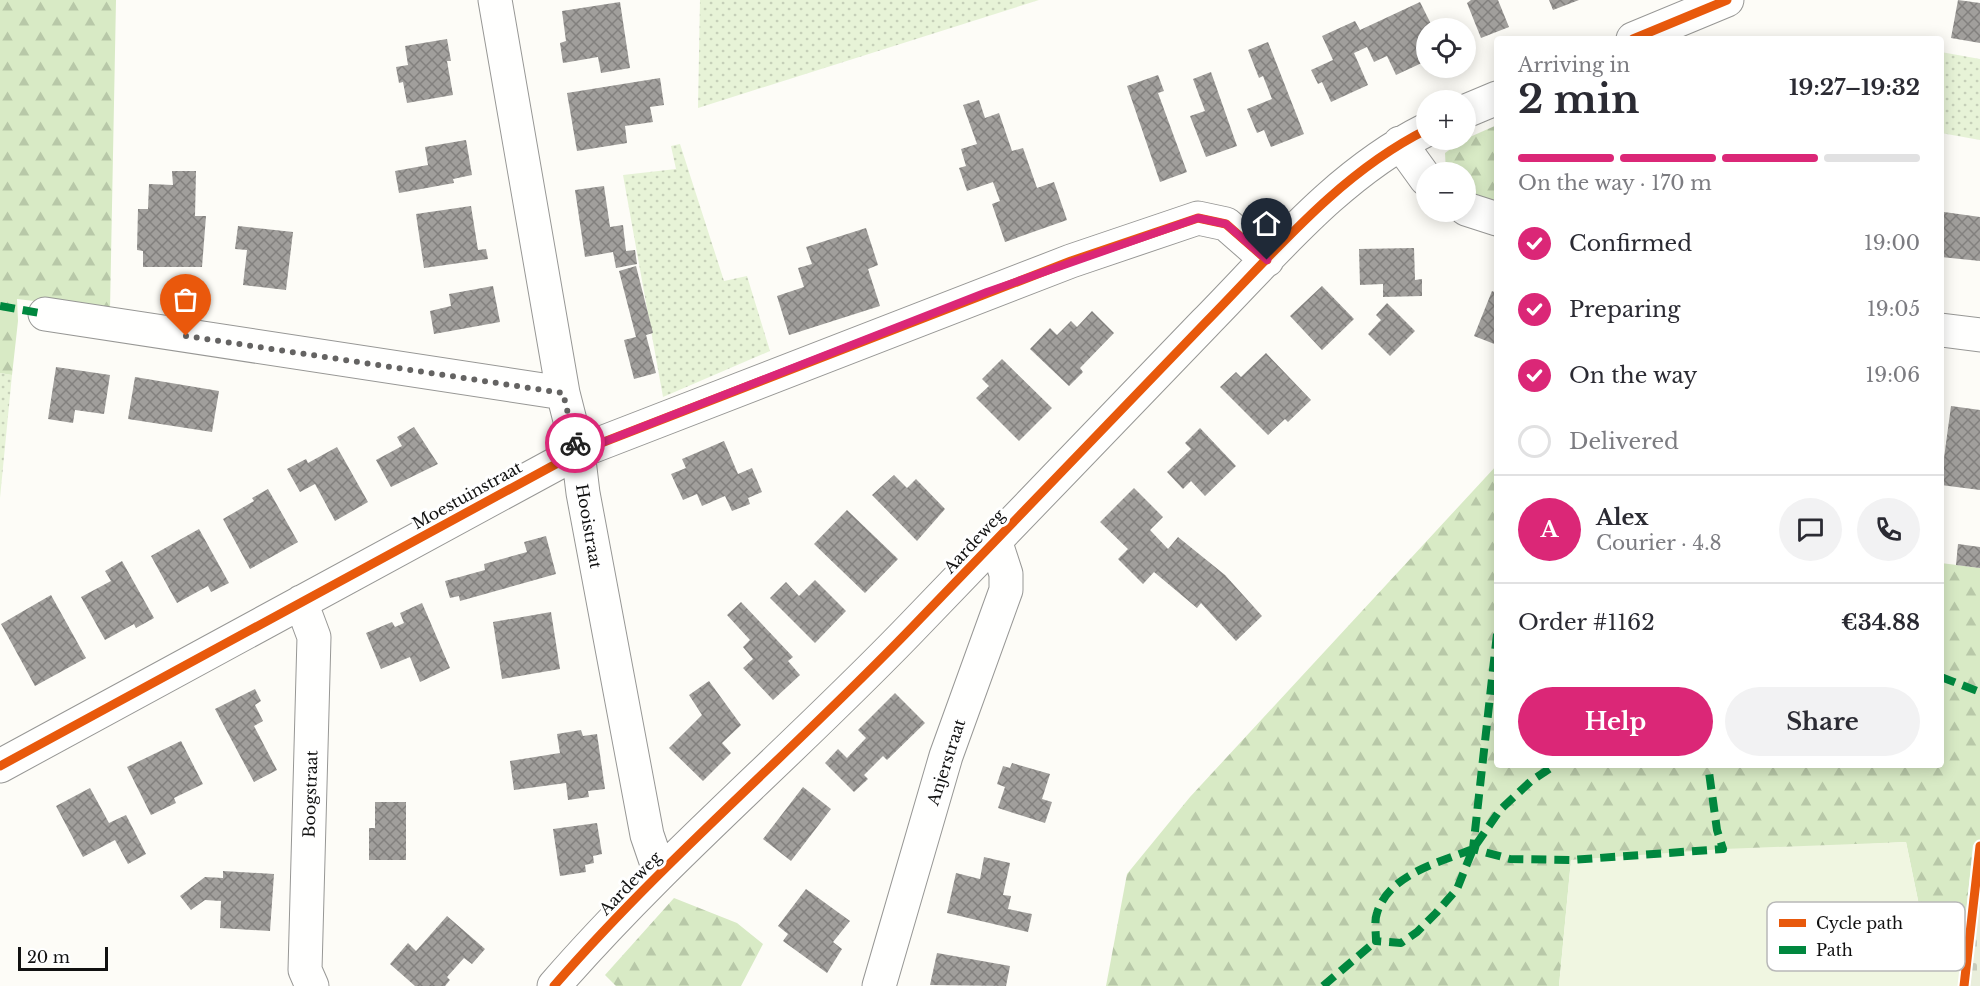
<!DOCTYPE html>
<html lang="en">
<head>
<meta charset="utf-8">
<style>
  :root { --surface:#fff; --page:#f2f2f3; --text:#2b2b33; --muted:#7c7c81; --line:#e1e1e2; --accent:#db2777 }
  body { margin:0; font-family:"Libre Baskerville",serif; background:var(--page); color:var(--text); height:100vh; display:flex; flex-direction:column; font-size:22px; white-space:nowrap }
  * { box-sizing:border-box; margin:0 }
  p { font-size:20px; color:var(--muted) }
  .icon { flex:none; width:33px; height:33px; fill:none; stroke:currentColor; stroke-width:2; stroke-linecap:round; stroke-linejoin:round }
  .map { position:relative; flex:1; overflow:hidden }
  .sheet { position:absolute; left:1494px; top:36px; width:450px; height:732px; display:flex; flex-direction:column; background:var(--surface); border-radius:6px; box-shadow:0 3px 15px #0003 }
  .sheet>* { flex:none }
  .buttons { position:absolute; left:1416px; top:18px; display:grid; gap:12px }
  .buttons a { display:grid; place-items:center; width:60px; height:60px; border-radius:50%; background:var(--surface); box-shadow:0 3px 15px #0003; font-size:30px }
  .scale { position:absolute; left:18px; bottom:15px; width:90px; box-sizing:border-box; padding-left:6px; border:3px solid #111; border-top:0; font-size:16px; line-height:21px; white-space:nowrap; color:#111; -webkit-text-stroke:4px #fff; paint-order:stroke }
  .pin { position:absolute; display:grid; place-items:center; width:51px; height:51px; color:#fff; margin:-62px -26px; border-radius:50% 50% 50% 0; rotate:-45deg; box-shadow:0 0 6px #0007 }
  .pin .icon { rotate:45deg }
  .courier { position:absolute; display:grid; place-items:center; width:60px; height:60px; margin:-30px; border:4px solid #db2777; border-radius:50%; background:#fff; color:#222; box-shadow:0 2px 8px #0007 }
  .head em { font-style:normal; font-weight:700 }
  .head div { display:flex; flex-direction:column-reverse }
  .head { display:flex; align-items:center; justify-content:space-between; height:102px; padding:0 24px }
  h1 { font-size:39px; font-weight:700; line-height:45px }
  .bar { display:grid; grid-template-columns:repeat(4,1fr); gap:9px 6px; align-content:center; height:72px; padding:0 24px }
  .bar i { height:8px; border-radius:4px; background:var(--line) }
  .bar .active { background:var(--accent) }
  .bar p { grid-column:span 4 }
  .line { display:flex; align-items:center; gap:15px; padding:0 24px; border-top:2px solid var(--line) }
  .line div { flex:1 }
  .round { display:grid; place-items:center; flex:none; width:63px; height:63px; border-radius:32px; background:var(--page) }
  ol { padding:0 24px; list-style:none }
  li { display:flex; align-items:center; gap:18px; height:66px }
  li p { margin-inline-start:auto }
  li .icon { padding:6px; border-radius:50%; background:var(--accent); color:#fff; stroke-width:4 }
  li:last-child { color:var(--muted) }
  li i { width:33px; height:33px; border:3px solid var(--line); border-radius:50% }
  .primary-button { display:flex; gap:12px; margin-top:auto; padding:12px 24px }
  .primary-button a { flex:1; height:69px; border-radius:36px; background:var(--accent); color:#fff; font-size:24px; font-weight:700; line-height:69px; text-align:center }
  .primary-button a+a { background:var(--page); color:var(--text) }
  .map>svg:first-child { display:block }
</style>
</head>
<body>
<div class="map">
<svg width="1980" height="986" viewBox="0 0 1980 986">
  <defs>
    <pattern id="grass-dots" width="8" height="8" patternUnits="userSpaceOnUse" patternTransform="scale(1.5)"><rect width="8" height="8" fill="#e7f3d7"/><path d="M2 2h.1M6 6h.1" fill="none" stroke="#c5cfb8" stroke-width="1.8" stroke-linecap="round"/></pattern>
    <pattern id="forest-firs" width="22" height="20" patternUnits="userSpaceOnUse" patternTransform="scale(1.5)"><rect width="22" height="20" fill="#d8eac5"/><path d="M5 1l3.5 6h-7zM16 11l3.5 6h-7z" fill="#b8c8a8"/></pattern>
    <pattern id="cemetery-stones" width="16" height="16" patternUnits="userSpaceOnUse" patternTransform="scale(1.5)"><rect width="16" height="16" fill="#e9eedb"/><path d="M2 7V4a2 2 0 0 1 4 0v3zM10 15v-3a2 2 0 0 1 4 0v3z" fill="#c7cbbb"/></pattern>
    <pattern id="building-cross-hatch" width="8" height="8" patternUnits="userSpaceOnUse" patternTransform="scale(1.5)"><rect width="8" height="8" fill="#a19f9c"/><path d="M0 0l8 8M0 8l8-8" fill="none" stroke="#82807e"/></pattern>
  </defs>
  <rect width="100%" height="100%" fill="#fdfcf7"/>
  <path fill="url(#grass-dots)" d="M 700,0 L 1039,0 L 698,108 Z
    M 1941,52 L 1980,59 L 1980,140 L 1941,133 Z
    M 680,144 L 724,281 L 747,276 L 770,351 L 663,397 L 623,175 L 676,169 L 671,146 Z
    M 0,373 L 12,375 L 0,498 Z"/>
  <path fill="url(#forest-firs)" d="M 0,0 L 116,0 L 110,310 L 17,299 L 18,321 L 12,375 L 0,373 Z
    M 1497,125 L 1497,202 L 1466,191 L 1466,172 L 1446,172 L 1445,153 L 1463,140 Z
    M 1497,465 L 1497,765 L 1941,765 L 1941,563 L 1980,568 L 1980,840 L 1973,845 L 1962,954 L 1921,915 L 1906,842 L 1571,860 L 1559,986 L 1106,986 L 1127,874 L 1190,797 Z
    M 674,898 L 737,923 L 763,944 L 741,986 L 616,986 L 605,975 Z"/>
  <path fill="url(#cemetery-stones)" d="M 1980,878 L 1980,986 L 1970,986 Z"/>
  <path fill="#f0f6e1" d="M 1906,842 L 1921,915 L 1962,954 L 1959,986 L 1559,986 L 1571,860 L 1723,849 Z"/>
  <path fill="url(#building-cross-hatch)" d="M 1471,0 L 1498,0 L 1509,27 L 1481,38 L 1467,3 Z
    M 1549,0 L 1579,0 L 1553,10 Z
    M 1958,0 L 1980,3 L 1980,43 L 1951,38 Z
    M 620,2 L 630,68 L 601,73 L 598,57 L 563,63 L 560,43 L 566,41 L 562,11 Z
    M 1420,2 L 1433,28 L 1426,28 L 1426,61 L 1396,75 L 1387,56 L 1374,62 L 1367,47 L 1354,53 L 1368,85 L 1331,102 L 1322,82 L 1318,84 L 1311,70 L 1333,60 L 1322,36 L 1355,21 L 1360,30 Z
    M 447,39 L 451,61 L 447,61 L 453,95 L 407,103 L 403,82 L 399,83 L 396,67 L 408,65 L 405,46 Z
    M 1268,42 L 1304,134 L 1271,147 L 1264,130 L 1257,133 L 1247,109 L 1272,99 L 1263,76 L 1259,78 L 1248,50 Z
    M 1211,72 L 1237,146 L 1206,157 L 1190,116 L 1205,111 L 1193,79 Z
    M 1158,75 L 1164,91 L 1158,93 L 1187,172 L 1160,182 L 1127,86 Z
    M 660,78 L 664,105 L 650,107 L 653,122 L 625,126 L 627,143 L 577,151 L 567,93 Z
    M 979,100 L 985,118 L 999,113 L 1012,151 L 1023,148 L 1037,188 L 1054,182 L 1067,220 L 1005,242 L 992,204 L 1000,201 L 993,182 L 967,191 L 959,168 L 966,166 L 961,149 L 977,144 L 963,105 Z
    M 466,140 L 472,175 L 453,179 L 454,183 L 399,193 L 395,171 L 428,165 L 425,147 Z
    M 172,171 L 196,171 L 195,216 L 206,216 L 202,267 L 143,267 L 143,251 L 137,250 L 138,209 L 148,209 L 149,184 L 173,185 Z
    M 604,186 L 610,227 L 623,225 L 626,251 L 635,250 L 637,264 L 616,268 L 613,252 L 585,257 L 575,190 Z
    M 471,206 L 478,250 L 486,249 L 488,259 L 424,268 L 416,214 Z
    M 1944,212 L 1980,217 L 1980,261 L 1941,257 Z
    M 238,226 L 293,232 L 286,290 L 243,285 L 247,250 L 235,249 Z
    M 866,228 L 878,265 L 868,269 L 880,306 L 789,335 L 777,296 L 804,287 L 798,268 L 812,264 L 806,247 Z
    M 1414,248 L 1415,280 L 1422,279 L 1422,296 L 1383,297 L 1383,284 L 1360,285 L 1359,249 Z
    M 636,266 L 653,333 L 646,335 L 656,373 L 634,379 L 624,340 L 636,337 L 619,271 Z
    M 493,286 L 500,322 L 434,334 L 430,311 L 451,306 L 449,294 Z
    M 1322,286 L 1354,319 L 1322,350 L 1290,316 Z
    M 1492,291 L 1497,293 L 1497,345 L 1474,336 Z
    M 1387,303 L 1415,331 L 1390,356 L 1368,334 L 1381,320 L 1376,315 Z
    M 1092,311 L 1114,333 L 1080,368 L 1083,372 L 1069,386 L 1030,349 L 1050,328 L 1057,335 L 1071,321 L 1077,327 Z
    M 1266,353 L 1311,400 L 1288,422 L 1285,419 L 1268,435 L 1220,387 L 1236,372 L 1241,377 Z
    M 1002,359 L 1052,408 L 1019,441 L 976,398 L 989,386 L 982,379 Z
    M 56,367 L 110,375 L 104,414 L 75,410 L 73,423 L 48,419 Z
    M 135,377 L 219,391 L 212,432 L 128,419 Z
    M 1951,406 L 1980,410 L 1980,490 L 1941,485 L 1941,458 L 1944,458 Z
    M 414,427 L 438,464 L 391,487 L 376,460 L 402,446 L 397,437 Z
    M 1200,428 L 1236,466 L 1205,496 L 1191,481 L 1183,489 L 1167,472 L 1191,449 L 1185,443 Z
    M 724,441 L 738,474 L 752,468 L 762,492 L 748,498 L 750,504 L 732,511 L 725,496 L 702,506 L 697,494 L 683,500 L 671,474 L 686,468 L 682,459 Z
    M 337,447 L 368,502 L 335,521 L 315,484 L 300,492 L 287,469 L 306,459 L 308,463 Z
    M 894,475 L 907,488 L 916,479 L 945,509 L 917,541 L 872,495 Z
    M 1134,488 L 1163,517 L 1150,530 L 1168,549 L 1178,537 L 1225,575 L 1262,616 L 1236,641 L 1201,603 L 1197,608 L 1154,572 L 1143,584 L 1118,559 L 1128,549 L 1100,522 Z
    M 268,489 L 298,542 L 250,569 L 223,519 L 254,501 L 252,498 Z
    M 847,510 L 898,559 L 865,593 L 814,544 Z
    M 199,529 L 229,583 L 211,592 L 208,586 L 177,603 L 151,556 Z
    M 546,536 L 556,574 L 460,601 L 459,596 L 450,598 L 445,581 L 485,570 L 484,564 L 527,552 L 524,542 Z
    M 1958,544 L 1980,547 L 1980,568 L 1956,565 Z
    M 122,561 L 154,618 L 136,628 L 134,624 L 105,640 L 81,597 L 111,581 L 105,571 Z
    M 815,580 L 846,611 L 815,643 L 770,598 L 786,582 L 799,596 Z
    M 51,595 L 86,658 L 35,686 L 1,624 Z
    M 741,602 L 793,657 L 788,661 L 800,675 L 773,700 L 743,668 L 753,659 L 743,647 L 750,640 L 727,615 Z
    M 422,603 L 450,668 L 420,682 L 410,657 L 381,669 L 366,633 L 392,622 L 395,627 L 404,623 L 400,613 Z
    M 551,612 L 560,669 L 502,679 L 493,622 Z
    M 709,681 L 741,725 L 722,743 L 731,753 L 703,781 L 669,748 L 702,715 L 689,695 Z
    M 255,689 L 261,701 L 255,705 L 263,721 L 254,726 L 277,770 L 254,782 L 215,709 Z
    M 895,693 L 925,723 L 887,760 L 883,756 L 864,775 L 868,779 L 854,792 L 825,763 L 838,749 L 847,758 L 866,738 L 858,730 Z
    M 581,730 L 583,736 L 597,734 L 605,789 L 588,791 L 589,797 L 568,800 L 566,783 L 514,790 L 510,761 L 560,753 L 557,734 Z
    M 181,741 L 203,784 L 174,798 L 176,803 L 151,815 L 127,767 Z
    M 1012,763 L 1050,774 L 1042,799 L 1052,802 L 1045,823 L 998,808 L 1005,787 L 997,784 L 1003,766 L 1010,768 Z
    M 803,787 L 831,809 L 791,861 L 763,839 Z
    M 90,788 L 109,823 L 126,815 L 146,854 L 128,864 L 115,840 L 83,857 L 56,806 Z
    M 375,802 L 406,802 L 406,860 L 369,860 L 369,828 L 375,828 Z
    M 597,823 L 602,854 L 593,856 L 594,863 L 585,865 L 586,872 L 560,876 L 553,829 Z
    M 984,857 L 1010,863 L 1003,895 L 1011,896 L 1008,909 L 1032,914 L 1028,932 L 947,913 L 956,873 L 980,879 Z
    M 223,871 L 274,874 L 270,931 L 220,928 L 221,901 L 205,900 L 191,910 L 180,896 L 205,877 L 223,878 Z
    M 806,889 L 850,921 L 833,942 L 842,949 L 827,973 L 783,941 L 788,934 L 778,926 Z
    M 447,916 L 485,949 L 472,964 L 464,958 L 447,977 L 450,980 L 445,986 L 415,986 L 390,964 L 408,943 L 416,951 Z
    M 937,953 L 1010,966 L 1006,986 L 930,985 Z"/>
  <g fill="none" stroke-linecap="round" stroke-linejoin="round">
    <defs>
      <path id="minor" d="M 495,0 L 563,393 L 578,452 L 583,493 L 647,835 L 660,873
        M 1633,39 L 1727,0
        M 1466,111 L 1497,98
        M 1400,143 L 1426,179
        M 1466,209 L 1497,219
        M 45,314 L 563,393
        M 1941,330 L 1980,335
        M 301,602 L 314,637 L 305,970 L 312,986
        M 0,766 L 578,452 L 1071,261 L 1198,218 L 1226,224 L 1267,260
        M 554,986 C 667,856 800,745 919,620 C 1014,521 1110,422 1205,323 C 1273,254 1338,174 1426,130
        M 879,986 L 946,756 L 1006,590 L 1006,574 L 995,540"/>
    </defs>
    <use href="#minor" stroke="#979795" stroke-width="35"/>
    <use href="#minor" stroke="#fffffe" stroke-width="33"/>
    <path stroke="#00873e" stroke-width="8" stroke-dasharray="15 8" stroke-linecap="butt" d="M 0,306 L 45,314
      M 1497,634 L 1473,849 L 1510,859 L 1571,860 L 1723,849 L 1717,830 L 1708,765
      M 1941,677 L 1980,692
      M 1473,849 C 1440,862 1389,874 1377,913 C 1374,921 1376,932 1376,941 L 1401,943 L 1417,932 L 1436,913 L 1457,889 L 1473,849 L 1500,810 L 1531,781 L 1555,765
      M 1323,986 L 1376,941"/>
    <defs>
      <path id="cycleway" d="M 1633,39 L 1727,0
        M 0,766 L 578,452 L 1071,261 L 1198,218 L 1226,224 L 1267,260
        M 554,986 C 667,856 800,745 919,620 C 1014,521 1110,422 1205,323 C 1273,254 1338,174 1426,130
        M 1964,986 L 1980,846"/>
    </defs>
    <use href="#cycleway" stroke="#fff" stroke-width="13"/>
    <use href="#cycleway" stroke="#e8590c" stroke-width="9"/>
  </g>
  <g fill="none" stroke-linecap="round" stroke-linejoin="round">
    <path stroke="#646362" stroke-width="6" stroke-dasharray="0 10.8" d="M 186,336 L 563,393 L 575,443"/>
    <path stroke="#db2777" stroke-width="8" d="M 575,443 L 578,452 L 987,292 L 1198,218 L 1226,224 L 1267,260"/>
  </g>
  <g text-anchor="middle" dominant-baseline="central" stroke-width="6" stroke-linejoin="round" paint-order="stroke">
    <g font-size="16" fill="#111" stroke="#fff">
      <text transform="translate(467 495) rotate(-29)">Moestuinstraat</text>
      <text transform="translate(589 526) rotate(80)">Hooistraat</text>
      <text transform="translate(974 541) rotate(-47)">Aardeweg</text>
      <text transform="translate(946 762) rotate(-72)">Anjerstraat</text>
      <text transform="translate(310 794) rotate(-88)">Boogstraat</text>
      <text transform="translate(630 883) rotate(-46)">Aardeweg</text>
    </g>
  </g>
  <rect x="1767" y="902" width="198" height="69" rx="9" fill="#fff" stroke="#b8b8b8" stroke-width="1.5"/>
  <rect x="1779" y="919" width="27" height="8" fill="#e8590c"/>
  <rect x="1779" y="946" width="27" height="8" fill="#00873e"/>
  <g font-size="16" fill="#111">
    <text x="1816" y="929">Cycle path</text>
    <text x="1816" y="956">Path</text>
  </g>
</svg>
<div class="buttons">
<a><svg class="icon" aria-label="locate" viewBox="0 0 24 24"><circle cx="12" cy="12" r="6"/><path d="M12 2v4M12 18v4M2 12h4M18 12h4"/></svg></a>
<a>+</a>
<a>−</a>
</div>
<div class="scale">20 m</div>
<div class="pin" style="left:186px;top:336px;background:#ea580c"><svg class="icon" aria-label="bag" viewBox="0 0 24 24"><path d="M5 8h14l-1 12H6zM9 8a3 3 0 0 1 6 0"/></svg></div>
<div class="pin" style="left:1267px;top:260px;background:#1f2937"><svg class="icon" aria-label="home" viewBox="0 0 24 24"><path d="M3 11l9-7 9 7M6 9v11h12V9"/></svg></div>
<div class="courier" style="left:575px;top:443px"><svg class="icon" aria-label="bike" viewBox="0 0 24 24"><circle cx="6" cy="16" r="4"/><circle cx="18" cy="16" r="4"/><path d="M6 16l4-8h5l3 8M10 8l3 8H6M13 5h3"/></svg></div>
<section class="sheet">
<div class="head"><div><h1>2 min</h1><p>Arriving in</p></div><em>19:27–19:32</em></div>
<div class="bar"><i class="active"></i><i class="active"></i><i class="active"></i><i></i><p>On the way · 170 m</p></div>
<ol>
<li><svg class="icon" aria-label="check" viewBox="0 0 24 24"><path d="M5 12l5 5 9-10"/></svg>Confirmed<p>19:00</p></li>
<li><svg class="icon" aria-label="check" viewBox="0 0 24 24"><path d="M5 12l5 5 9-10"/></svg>Preparing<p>19:05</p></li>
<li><svg class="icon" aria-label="check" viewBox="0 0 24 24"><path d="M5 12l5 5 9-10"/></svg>On the way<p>19:06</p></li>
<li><i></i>Delivered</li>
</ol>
<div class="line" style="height:108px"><b class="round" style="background:var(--accent);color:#fff">A</b><div><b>Alex</b><p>Courier · 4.8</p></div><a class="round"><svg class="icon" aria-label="chat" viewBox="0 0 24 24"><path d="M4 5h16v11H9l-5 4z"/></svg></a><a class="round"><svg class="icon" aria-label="phone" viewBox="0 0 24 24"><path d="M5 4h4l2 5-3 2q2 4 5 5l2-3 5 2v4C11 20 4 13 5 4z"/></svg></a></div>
<div class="line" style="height:78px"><div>Order #1162</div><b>€34.88</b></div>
<div class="primary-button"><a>Help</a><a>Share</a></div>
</section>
</div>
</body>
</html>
